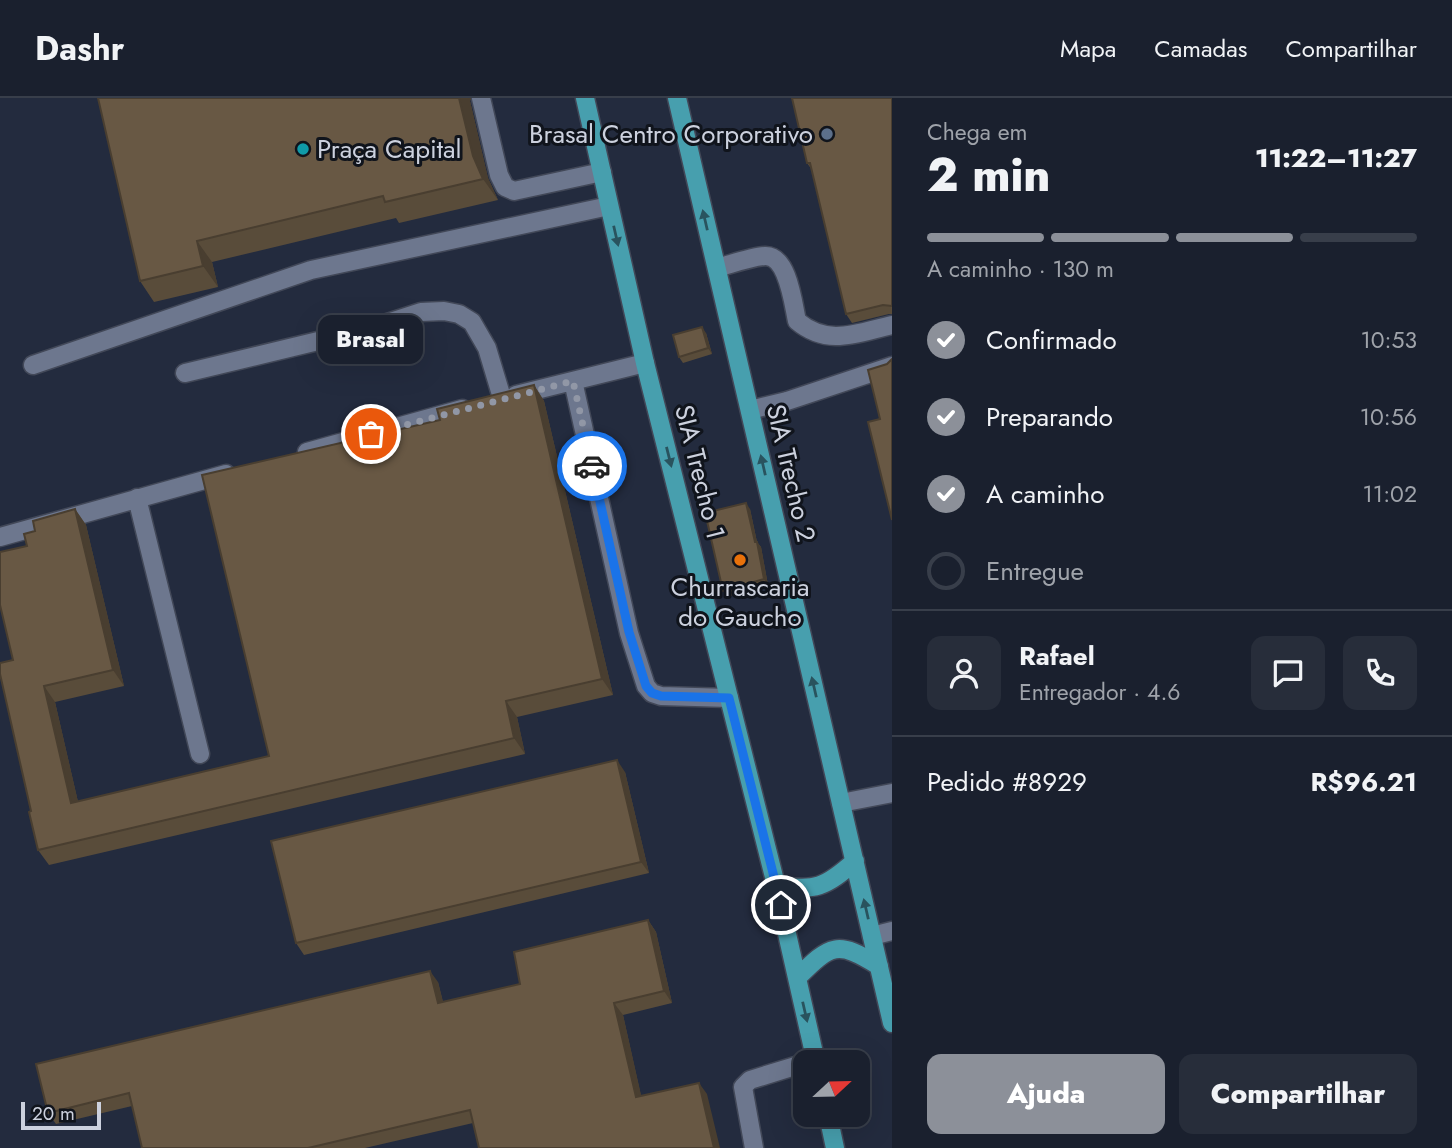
<!DOCTYPE html>
<html lang="pt">
<head>
<meta charset="utf-8">
<style>
  :root { --surface:#1a202e; --page:#272d3a; --text:#f1f3f6; --muted:#9fa3aa; --line:#383e4a; --accent:#8c9099 }
  body { margin:0; font-family:Jost,sans-serif; background:var(--page); color:var(--text); height:100vh; display:flex; flex-direction:column; font-size:26px; white-space:nowrap }
  * { box-sizing:border-box; margin:0 }
  p { font-size:23px; color:var(--muted) }
  .icon { flex:none; width:38px; height:38px; fill:none; stroke:currentColor; stroke-width:2; stroke-linecap:round; stroke-linejoin:round }
  .map { position:relative; flex:1; overflow:hidden }
  .side { display:flex; flex-direction:column; background:var(--surface); width:560px }
  .side>* { flex:none }
  .needle { width:46px; rotate:68deg }
  .tools { position:absolute; left:793px; top:952px; display:grid; gap:14px }
  .tools a { display:grid; place-items:center; width:77px; height:77px; border-radius:14px; background:var(--surface); box-shadow:0 7px 28px #0002,0 0 0 2px var(--line); font-size:35px }
  .scale { position:absolute; left:21px; bottom:18px; width:80px; box-sizing:border-box; padding-left:7px; border:4px solid #ccd1de; border-top:0; font-size:19px; line-height:24px; white-space:nowrap; color:#ccd1de; -webkit-text-stroke:5px #10141c; paint-order:stroke }
  .pin { position:absolute; display:grid; place-items:center; width:60px; height:60px; color:#fff; margin:-30px; border:4px solid #fff; border-radius:50%; box-shadow:0 2px 7px #0007 }
  .courier { position:absolute; display:grid; place-items:center; width:70px; height:70px; margin:-35px; border:5px solid #1a73e8; border-radius:50%; background:#fff; color:#222; box-shadow:0 2px 9px #0007 }
  .bubble { position:absolute; height:49px; border-radius:14px; background:var(--surface); box-shadow:0 7px 28px #0002,0 0 0 2px var(--line); font-size:23px; font-weight:800; line-height:49px; text-align:center }
  .summary em { font-style:normal; font-weight:800 }
  .summary div { display:flex; flex-direction:column-reverse }
  .summary { display:flex; align-items:center; justify-content:space-between; height:119px; padding:0 35px }
  h1 { font-size:46px; font-weight:800; line-height:52px }
  .bar { display:grid; grid-template-columns:repeat(4,1fr); gap:10px 7px; align-content:center; height:84px; padding:0 35px }
  .bar i { height:9px; border-radius:5px; background:var(--line) }
  .bar .on { background:var(--accent) }
  .bar p { grid-column:span 4 }
  .line { display:flex; align-items:center; gap:18px; padding:0 35px; border-top:2px solid var(--line) }
  .line div { flex:1 }
  .round { display:grid; place-items:center; flex:none; width:74px; height:74px; border-radius:14px; background:var(--page) }
  ol { padding:0 35px; list-style:none }
  li { display:flex; align-items:center; gap:21px; height:77px }
  li p { margin-inline-start:auto }
  li .icon { padding:7px; border-radius:50%; background:var(--accent); color:#fff; stroke-width:4 }
  li:last-child { color:var(--muted) }
  li i { width:38px; height:38px; border:4px solid var(--line); border-radius:50% }
  .cta { display:flex; gap:14px; margin-top:auto; padding:14px 35px }
  .cta a { flex:1; height:80px; border-radius:14px; background:var(--accent); color:#fff; font-size:28px; font-weight:800; line-height:80px; text-align:center }
  .cta a+a { background:var(--page); color:var(--text) }
  header { display:flex; align-items:center; gap:42px; box-sizing:border-box; height:98px; padding:0 35px; background:var(--surface); border-bottom:2px solid var(--line) }
  header strong { font-size:33px }
  nav { display:flex; gap:38px; margin-inline-start:auto; font-size:24px }
  main { display:flex; flex:1; min-height:0 }
  .map>svg:first-child { display:block }
</style>
</head>
<body>
<header>
<strong>Dashr</strong>
<nav><a>Mapa</a><a>Camadas</a><a>Compartilhar</a></nav>
</header>
<main>
<div class="map">
<svg width="892" height="1050" viewBox="0 0 892 1050">
  <rect width="100%" height="100%" fill="#232b3e"/>
  <g fill="none" stroke-linecap="round" stroke-linejoin="round">
    <defs>
      <path id="minor" d="M 481,0 L 499,77 L 505,89 L 514,93 L 602,74
        M 717,170 C 732,166 750,159 765,158 C 788,157 793,205 797,223 C 828,249 857,235 892,227
        M 33,267 L 311,172 L 609,108
        M 185,275 L 372,230 L 421,214 L 444,213 L 459,216 L 472,224 L 487,250 L 502,300
        M 573,283 L 629,535 L 646,588 L 652,595 L 661,598 L 729,600
        M 516,297 L 645,265
        M 750,312 L 787,303 L 892,268
        M 307,354 L 462,311
        M 137,400 L 200,656
        M 0,439 L 226,376
        M 841,705 L 892,695
        M 872,838 L 892,833
        M 754,1050 L 743,989 L 750,982 L 805,965"/>
      <path id="major" d="M 585,0 L 645,265 L 776,787 L 816,964
        M 677,0 L 892,925
        M 776,787 C 815,794 826,789 855,763
        M 797,880 C 831,846 837,842 879,868
        M 828,1017 L 835,1050"/>
    </defs>
    <use href="#minor" stroke="#424858" stroke-width="21"/>
    <use href="#major" stroke="#424858" stroke-width="21"/>
    <use href="#minor" stroke="#6d778e" stroke-width="18"/>
    <use href="#major" stroke="#479fae" stroke-width="18"/>
  </g>
  <path fill="#594c3a" d="M 98,0 L 471,0 L 470,3 L 488,80 L 498,102 L 399,125 L 396,120 L 212,164 L 218,189 L 154,204 L 140,183 Z
    M 892,0 L 892,216 L 889,216 L 852,225 L 846,216 L 812,72 L 807,65 Z
    M 706,235 L 712,256 L 683,265 L 679,259 Z
    M 534,287 L 544,303 L 613,597 L 517,619 L 525,656 L 49,767 L 38,752 L 31,713 L 13,562 L 27,448 L 35,433 L 75,411 L 86,427 L 124,588 L 55,604 L 78,704 L 269,658 L 440,322 Z
    M 750,411 L 757,444 L 761,449 L 768,487 L 727,499 L 723,493 Z
    M 625,674 L 649,775 L 304,857 L 296,845 Z
    M 648,822 L 656,834 L 672,905 L 623,917 L 641,998 L 707,996 L 473,1025 L 365,1050 L 142,1050 L 132,1008 L 56,1026 L 48,1015 L 438,884 L 443,904 L 520,886 Z"/>
  <path fill="#493e30" d="M 459,0 L 471,0 L 470,3 L 488,80 L 498,102 L 483,81 L 473,58 Z
    M 197,143 L 212,164 L 218,189 L 203,168 Z
    M 702,229 L 706,235 L 712,256 L 708,250 Z
    M 534,287 L 544,303 L 613,597 L 602,581 Z
    M 746,405 L 750,411 L 757,444 L 761,449 L 768,487 L 764,481 Z
    M 75,411 L 86,427 L 124,588 L 113,572 Z
    M 44,588 L 55,604 L 82,721 L 71,705 Z
    M 506,603 L 517,619 L 525,656 L 514,640 Z
    M 617,662 L 625,674 L 649,775 L 641,764 Z
    M 648,822 L 656,834 L 672,905 L 664,893 Z
    M 430,873 L 438,884 L 446,916 L 438,905 Z
    M 614,905 L 623,917 L 644,1010 L 636,999 Z
    M 699,985 L 707,996 L 720,1050 L 714,1050 Z"/>
  <path fill="#685844" stroke="#493e30" stroke-width="2" d="M 98,0 L 459,0 L 473,58 L 483,81 L 385,104 L 383,98 L 197,143 L 203,168 L 140,183 Z
    M 792,0 L 892,0 L 892,208 L 883,207 L 846,216 L 810,65 L 807,65 Z
    M 702,229 L 708,250 L 679,259 L 673,237 Z
    M 892,261 L 892,422 L 868,324 L 880,321 L 868,272 L 887,266 Z
    M 534,287 L 602,581 L 506,603 L 514,640 L 38,752 L 29,714 L 31,713 L 0,576 L 0,565 L 13,562 L 0,507 L 0,454 L 27,448 L 24,436 L 35,433 L 33,423 L 75,411 L 113,572 L 44,588 L 71,705 L 269,658 L 202,377 L 440,322 L 437,311 Z
    M 746,405 L 755,444 L 757,444 L 764,481 L 723,493 L 707,423 L 713,413 Z
    M 617,662 L 641,764 L 296,845 L 271,743 Z
    M 648,822 L 664,893 L 614,905 L 636,999 L 699,985 L 714,1050 L 479,1050 L 470,1012 L 308,1050 L 142,1050 L 129,995 L 48,1015 L 36,966 L 430,873 L 438,905 L 520,886 L 514,854 Z"/>
  <defs><path id="oneway-solid" d="M-6-.8H1V-3.2L6.5 0L1 3.2V.8H-6Z" transform="scale(1.75)"/></defs>
  <g fill="#29535e">
    <use href="#oneway-solid" transform="translate(705 122) rotate(-103)"/>
    <use href="#oneway-solid" transform="translate(616 138) rotate(77)"/>
    <use href="#oneway-solid" transform="translate(669 359) rotate(76)"/>
    <use href="#oneway-solid" transform="translate(763 367) rotate(-103)"/>
    <use href="#oneway-solid" transform="translate(814 589) rotate(-103)"/>
    <use href="#oneway-solid" transform="translate(866 811) rotate(-103)"/>
    <use href="#oneway-solid" transform="translate(805 914) rotate(77)"/>
  </g>
  <g fill="none" stroke-linecap="round" stroke-linejoin="round">
    <path stroke="#9197a6" stroke-width="7" stroke-dasharray="0 12.6" d="M 371,336 L 573,283 L 592,368"/>
    <path stroke="#1a73e8" stroke-width="9" d="M 592,368 L 629,534 L 646,588 L 652,595 L 661,598 L 729,600 L 781,807"/>
  </g>
  <circle fill="#5c6f8a" stroke="#10141c" stroke-width="2.5" cx="827" cy="36" r="7"/>
  <circle fill="#0f9aa8" stroke="#10141c" stroke-width="2.5" cx="303" cy="51" r="7"/>
  <circle fill="#e8710a" stroke="#10141c" stroke-width="2.5" cx="740" cy="462" r="7"/>
  <g text-anchor="middle" dominant-baseline="central" stroke-width="6" stroke-linejoin="round" paint-order="stroke">
    <g font-size="26" fill="#ccd1de" stroke="#10141c" text-anchor="end">
      <text x="813" y="36">Brasal Centro Corporativo</text>
      <text x="317" y="51" text-anchor="start">Praça Capital</text>
      <text x="740" y="489" text-anchor="middle">Churrascaria<tspan x="740" dy="30">do Gaucho</tspan></text>
    </g>
    <g font-size="26" fill="#ccd1de" stroke="#10141c">
      <text transform="translate(700 374) rotate(76)">SIA Trecho 1</text>
      <text transform="translate(791 375) rotate(77)">SIA Trecho 2</text>
    </g>
  </g>
</svg>
<div class="tools">
<a><svg class="needle" viewBox="-14 -14 28 28"><path d="M0-13l5 13h-10z" fill="#e53935"/><path d="M0 13l5-13h-10z" fill="#9fa3aa"/></svg></a>
</div>
<div class="scale">20 m</div>
<div class="pin" style="left:371px;top:336px;background:#ea580c"><svg class="icon" aria-label="bag" viewBox="0 0 24 24"><path d="M5 8h14l-1 12H6zM9 8a3 3 0 0 1 6 0"/></svg></div>
<div class="pin" style="left:781px;top:807px;background:#1f2937"><svg class="icon" aria-label="home" viewBox="0 0 24 24"><path d="M3 11l9-7 9 7M6 9v11h12V9"/></svg></div>
<div class="courier" style="left:592px;top:368px"><svg class="icon" aria-label="car" viewBox="0 0 24 24"><path d="M5 17H2v-5l4-1 3-4h7l3 4 3 1v5h-3M9 17h6M6 11h13"/><circle cx="7" cy="17" r="2"/><circle cx="17" cy="17" r="2"/></svg></div>
<div class="bubble" style="left:318px;top:217px;width:105px">Brasal</div>
</div>
<section class="side">
<div class="summary"><div><h1>2 min</h1><p>Chega em</p></div><em>11:22–11:27</em></div>
<div class="bar"><i class="on"></i><i class="on"></i><i class="on"></i><i></i><p>A caminho · 130 m</p></div>
<ol>
<li><svg class="icon" aria-label="check" viewBox="0 0 24 24"><path d="M5 12l5 5 9-10"/></svg>Confirmado<p>10:53</p></li>
<li><svg class="icon" aria-label="check" viewBox="0 0 24 24"><path d="M5 12l5 5 9-10"/></svg>Preparando<p>10:56</p></li>
<li><svg class="icon" aria-label="check" viewBox="0 0 24 24"><path d="M5 12l5 5 9-10"/></svg>A caminho<p>11:02</p></li>
<li><i></i>Entregue</li>
</ol>
<div class="line" style="height:126px"><a class="round"><svg class="icon" aria-label="person" viewBox="0 0 24 24"><circle cx="12" cy="8" r="4"/><path d="M4 21q1-7 8-7t8 7"/></svg></a><div><b>Rafael</b><p>Entregador · 4.6</p></div><a class="round"><svg class="icon" aria-label="chat" viewBox="0 0 24 24"><path d="M4 5h16v11H9l-5 4z"/></svg></a><a class="round"><svg class="icon" aria-label="phone" viewBox="0 0 24 24"><path d="M5 4h4l2 5-3 2q2 4 5 5l2-3 5 2v4C11 20 4 13 5 4z"/></svg></a></div>
<div class="line" style="height:91px"><div>Pedido #8929</div><b>R$96.21</b></div>
<div class="cta"><a>Ajuda</a><a>Compartilhar</a></div>
</section>
</main>
</body>
</html>
